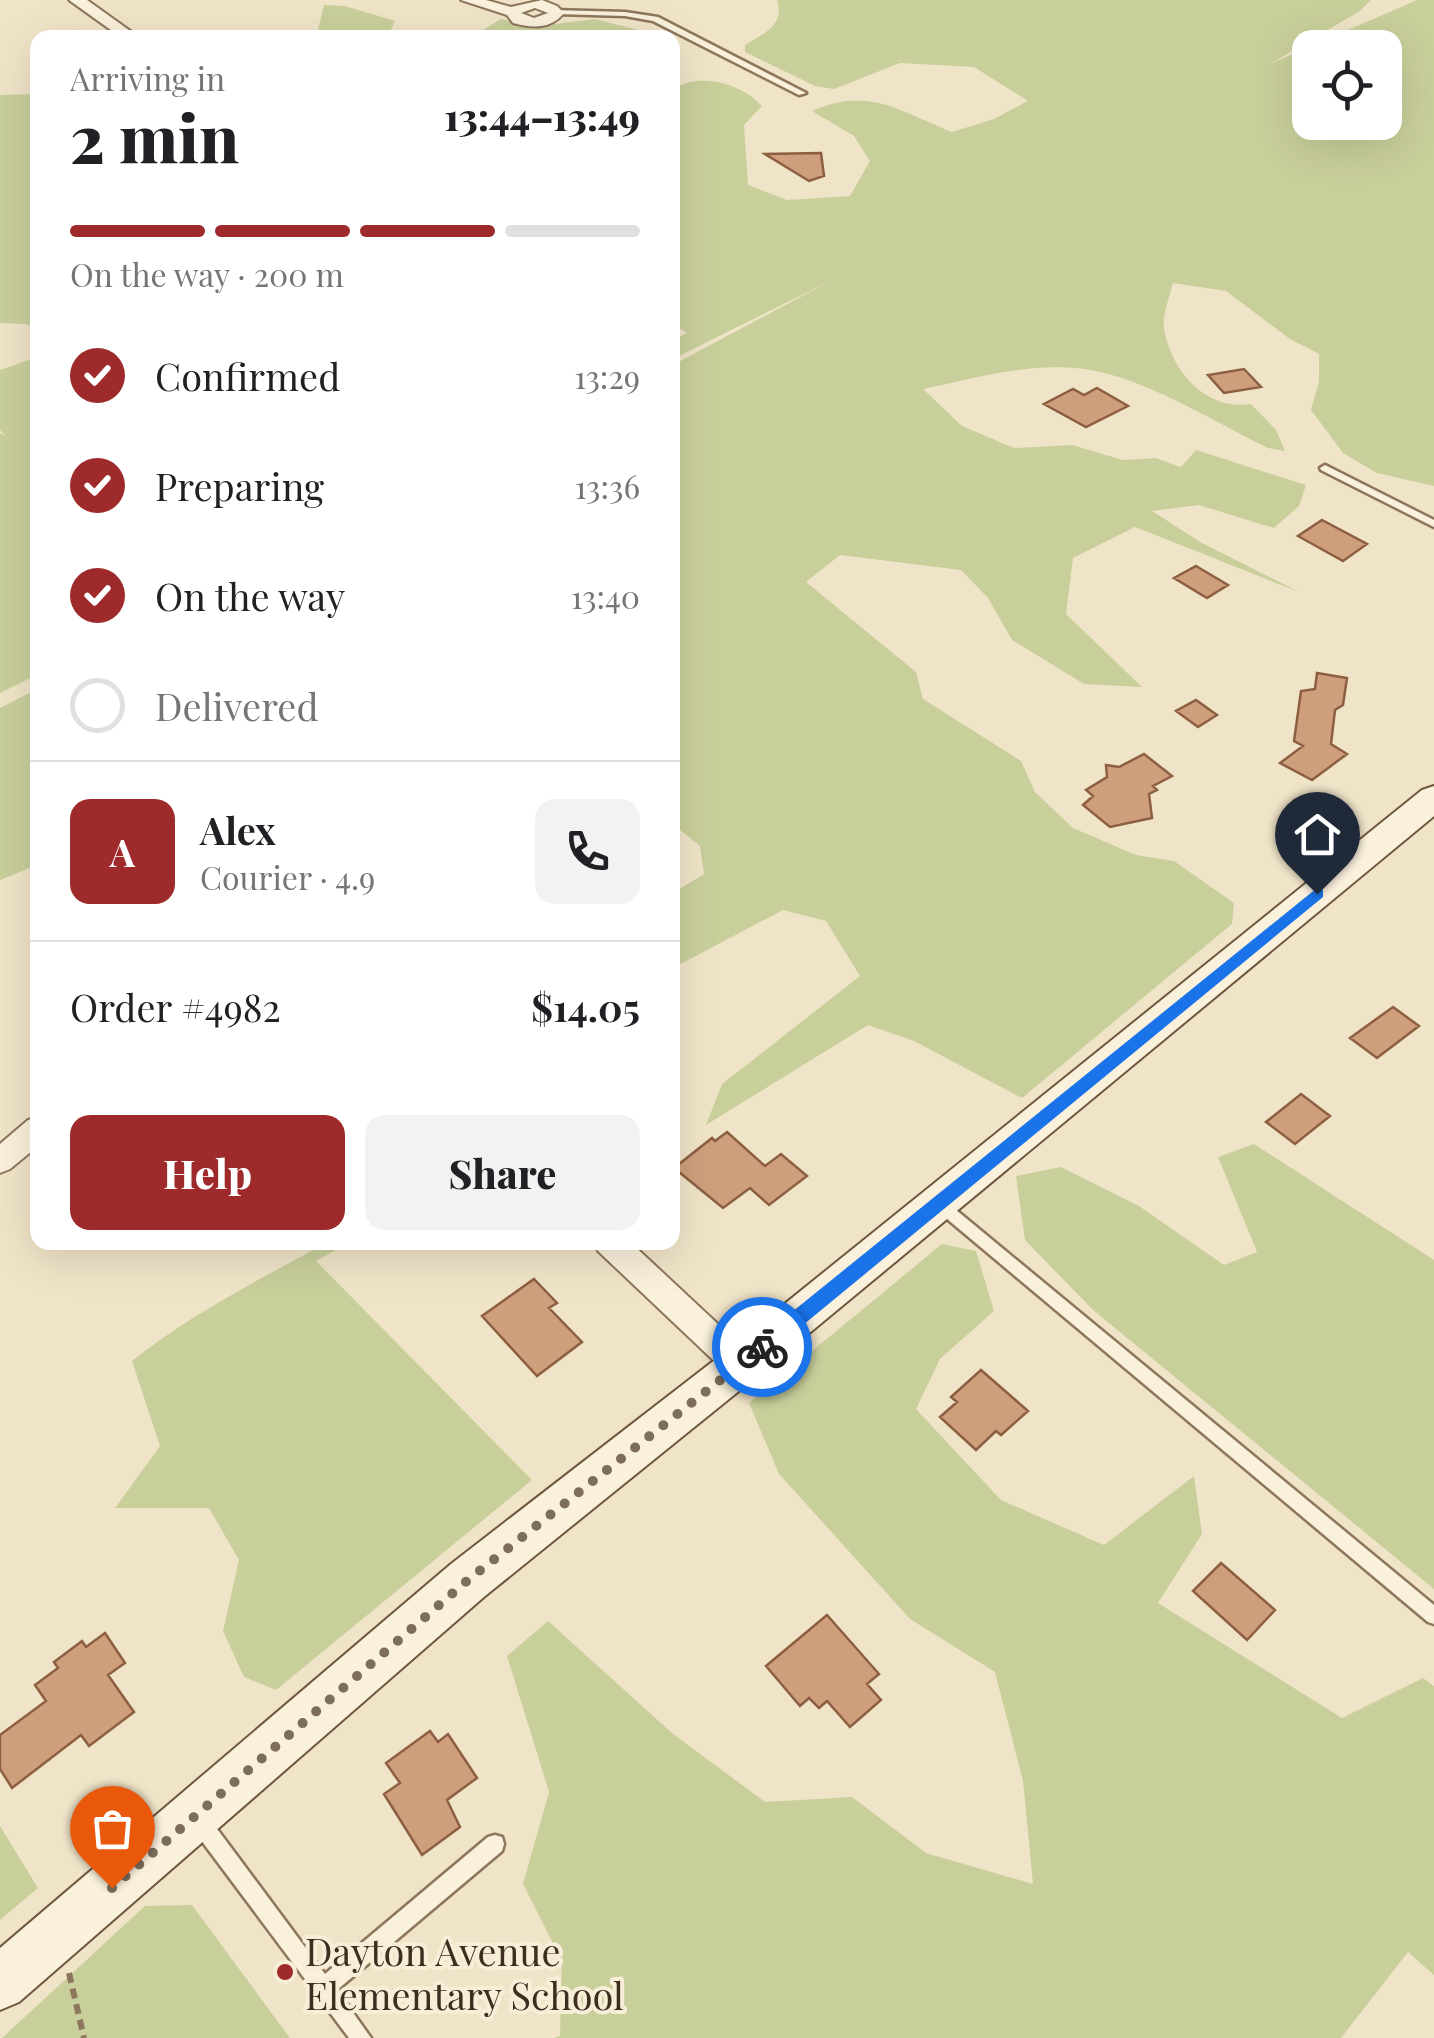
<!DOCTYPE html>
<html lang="en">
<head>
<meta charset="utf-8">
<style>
  :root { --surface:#fff; --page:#f2f2f2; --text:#202124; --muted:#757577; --line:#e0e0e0; --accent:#9e2a2b }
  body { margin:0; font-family:"Playfair Display",serif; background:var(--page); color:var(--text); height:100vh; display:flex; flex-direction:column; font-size:38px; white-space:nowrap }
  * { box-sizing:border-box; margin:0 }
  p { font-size:32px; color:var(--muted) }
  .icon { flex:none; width:55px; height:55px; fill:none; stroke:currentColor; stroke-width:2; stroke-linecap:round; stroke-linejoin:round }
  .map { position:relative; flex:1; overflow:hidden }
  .sheet { position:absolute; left:30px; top:30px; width:650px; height:1220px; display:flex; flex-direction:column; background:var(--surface); border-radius:20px; box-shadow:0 10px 40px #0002 }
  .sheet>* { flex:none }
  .tools { position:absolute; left:1292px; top:30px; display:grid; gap:20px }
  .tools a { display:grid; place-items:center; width:110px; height:110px; border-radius:20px; background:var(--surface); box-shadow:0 10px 40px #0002; font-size:50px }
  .pin { position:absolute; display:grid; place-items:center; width:85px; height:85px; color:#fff; margin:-102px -42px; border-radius:50% 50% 50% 0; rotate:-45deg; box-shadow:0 0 10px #0007 }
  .pin .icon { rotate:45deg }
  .courier { position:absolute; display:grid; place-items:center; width:100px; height:100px; margin:-50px; border:8px solid #1a73e8; border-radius:50%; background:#fff; color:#222; box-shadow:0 2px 12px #0007 }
  .overview em { font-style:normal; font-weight:800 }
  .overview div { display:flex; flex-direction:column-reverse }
  .overview { display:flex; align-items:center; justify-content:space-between; height:170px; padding:0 40px }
  h1 { font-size:65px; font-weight:800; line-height:75px }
  .bar { display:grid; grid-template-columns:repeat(4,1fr); gap:15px 10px; align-content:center; height:120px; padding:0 40px }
  .bar i { height:12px; border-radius:8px; background:var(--line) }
  .bar .on { background:var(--accent) }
  .bar p { grid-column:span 4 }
  .line { display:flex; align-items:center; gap:25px; padding:0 40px; border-top:2px solid var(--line) }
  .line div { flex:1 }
  .round { display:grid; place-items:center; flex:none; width:105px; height:105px; border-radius:20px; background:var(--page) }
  ol { padding:0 40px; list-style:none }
  li { display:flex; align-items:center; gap:30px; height:110px }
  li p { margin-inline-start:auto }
  li .icon { padding:10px; border-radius:50%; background:var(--accent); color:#fff; stroke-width:4 }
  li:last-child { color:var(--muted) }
  li i { width:55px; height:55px; border:5px solid var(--line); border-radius:50% }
  .action { display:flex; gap:20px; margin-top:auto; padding:20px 40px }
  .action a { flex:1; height:115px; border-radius:20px; background:var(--accent); color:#fff; font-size:40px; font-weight:800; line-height:115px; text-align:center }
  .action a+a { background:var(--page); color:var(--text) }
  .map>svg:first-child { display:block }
</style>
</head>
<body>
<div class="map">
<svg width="1434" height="2038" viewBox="0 0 1434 2038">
  <rect width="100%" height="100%" fill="#f0e4c8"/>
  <path fill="#c9cf9b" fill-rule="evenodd" d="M 777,0 L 1371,0 L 1360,11 L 1270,64 L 1417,0 L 1434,0 L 1434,486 L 1377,473 L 1343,453 L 1311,410 L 1319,382 L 1319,354 L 1290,339 L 1226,291 L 1173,283 C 1170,295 1162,316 1164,329 C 1172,372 1206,411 1251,404 L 1276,430 L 1285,451 L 1268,448 C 1214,422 1144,377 1084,369 C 1030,362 975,378 923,389 L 962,426 L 1014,448 L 1072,445 L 1123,460 L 1156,458 L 1181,467 L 1196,450 L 1306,485 L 1299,506 L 1274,528 L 1199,505 L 1152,511 L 1202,543 L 1299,592 L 1135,527 L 1073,558 L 1066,614 L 1142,687 L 1084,684 L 1012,640 L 988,598 L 961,570 L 840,555 L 806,582 L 916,672 L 923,699 L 1021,761 L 1035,792 L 1073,828 L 1136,855 L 1174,861 L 1234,903 L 1232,924 L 1022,1098 L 914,1041 L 868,1025 L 706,1125 L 722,1084 L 860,976 L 826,921 L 783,910 L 673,968 L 673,893 L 704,874 L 700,846 L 673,824 L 673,365 L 830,281 L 673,359 L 673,340 L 687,333 L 673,324 L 673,89 C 700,72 741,83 762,106 L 744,125 L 748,185 L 787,200 L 850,196 L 870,161 L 854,136 L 812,111 C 869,86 899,111 952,132 L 994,119 L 1028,101 L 974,67 L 900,63 L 834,89 L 815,86 L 745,52 L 745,45 C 764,33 785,26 777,0 ZM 1310,48 L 1385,48 L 1385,122 L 1310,122 Z
    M 324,5 L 345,6 L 395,21 L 389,34 L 391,37 L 298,37 L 318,30 Z
    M 501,19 L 540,26 L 595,19 L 653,34 L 643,38 L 470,38 Z
    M 37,94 L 38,94 L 37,329 L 25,324 L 0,323 L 0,95 Z
    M 37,357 L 37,675 L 0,693 L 0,433 L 5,436 L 0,430 L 0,370 Z
    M 37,689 L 37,865 L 0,880 L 0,708 Z
    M 1254,1144 L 1434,1260 L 1434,1589 L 1093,1310 L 1025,1240 L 1016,1176 L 1061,1167 L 1139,1206 L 1224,1265 L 1257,1252 L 1218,1157 Z
    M 326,1243 L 349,1243 L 316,1261 L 532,1480 L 276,1690 L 244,1677 L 223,1631 L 239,1560 L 209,1508 L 115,1508 L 160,1446 L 132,1361 C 192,1313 259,1280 326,1243 Z
    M 942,1244 L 976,1251 L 994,1311 L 940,1359 L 916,1409 L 1001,1500 L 1104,1545 L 1194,1476 L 1202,1534 L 1158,1603 L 1342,1718 L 1423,1678 L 1434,1686 L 1434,1975 L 1408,1952 L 1341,2038 L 554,2038 L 560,2036 L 562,1961 L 523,1884 L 549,1792 L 507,1656 L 548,1621 L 672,1733 L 765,1802 L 852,1797 L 926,1853 L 1033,1884 L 1023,1781 L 995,1672 L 910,1619 L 779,1474 L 749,1403 Z
    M 0,1826 L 38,1888 L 0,1920 Z
    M 192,1905 L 290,2038 L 2,2038 L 145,1906 Z"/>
  <path fill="#cf9f7d" stroke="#8d5f41" stroke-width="2.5" d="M 821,153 L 824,176 L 809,181 L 765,154 Z
    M 1244,369 L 1261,387 L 1224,393 L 1208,375 Z
    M 1097,388 L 1128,406 L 1086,427 L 1044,404 L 1073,389 L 1084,395 Z
    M 1322,520 L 1367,544 L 1343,561 L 1298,536 Z
    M 1196,566 L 1228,585 L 1207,598 L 1174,578 Z
    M 1317,673 L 1347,678 L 1343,705 L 1335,710 L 1331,744 L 1347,754 L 1312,780 L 1280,763 L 1303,746 L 1294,741 L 1301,691 L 1315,689 Z
    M 1196,700 L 1217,715 L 1198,727 L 1176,711 Z
    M 1144,754 L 1172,776 L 1153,786 L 1157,790 L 1149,794 L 1152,818 L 1110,827 L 1083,805 L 1093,796 L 1086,790 L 1107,777 L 1106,765 L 1119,767 Z
    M 1393,1007 L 1419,1026 L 1377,1058 L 1350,1038 Z
    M 1301,1094 L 1330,1116 L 1295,1144 L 1266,1122 Z
    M 727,1132 L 765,1166 L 781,1154 L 807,1176 L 769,1205 L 750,1188 L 723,1208 L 674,1168 L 712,1138 L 715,1141 Z
    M 534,1279 L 557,1303 L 549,1308 L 582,1342 L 537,1376 L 482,1316 Z
    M 981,1370 L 1028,1411 L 1001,1435 L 996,1431 L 976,1450 L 940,1417 L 957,1402 L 951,1397 Z
    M 1221,1563 L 1275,1610 L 1247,1640 L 1193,1591 Z
    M 827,1615 L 879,1674 L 867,1684 L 881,1700 L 850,1727 L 827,1701 L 819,1708 L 809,1698 L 800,1706 L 766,1666 Z
    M 105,1633 L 125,1663 L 108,1675 L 134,1712 L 89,1746 L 81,1735 L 12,1788 L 0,1769 L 0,1735 L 46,1701 L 35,1685 L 58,1668 L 54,1662 L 82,1641 L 86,1647 Z
    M 430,1731 L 438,1742 L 448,1734 L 477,1778 L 447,1800 L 460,1827 L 422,1855 L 384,1794 L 400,1783 L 386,1763 Z"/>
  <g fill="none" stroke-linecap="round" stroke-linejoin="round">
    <defs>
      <path id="lane" d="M 553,10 L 625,12 L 658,17 L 806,93 L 799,95 L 653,21 L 625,16 L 556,14 L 552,12 Z
        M 1325,465 L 1434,520 L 1434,527 L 1321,470 L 1320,468 Z
        M 939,1198 L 944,1200 L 1434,1605 L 1434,1624 L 1428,1622 L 934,1208 L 932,1204 L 934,1200 Z
        M 199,1812 L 206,1814 L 325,1974 L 488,1837 L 495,1835 L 502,1837 L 504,1844 L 502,1851 L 337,1990 L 371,2038 L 349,2038 L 192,1828 L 190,1821 L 192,1814 Z"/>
      <path id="street" d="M 69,0 L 87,0 L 140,38 L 122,38 Z
        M 461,0 L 486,0 L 511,7 L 542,0 L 557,6 L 564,13 C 550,30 532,28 513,23 L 507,15 ZM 535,8 L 548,13 L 534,18 L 521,13 Z
        M 38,1117 L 38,1146 L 10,1169 L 0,1173 L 0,1144 L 28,1120 Z
        M 594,1242 L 630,1242 L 751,1355 L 756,1365 L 751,1375 L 740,1379 L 729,1375 L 598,1251 Z"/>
      <path id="secondary" d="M 1434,786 L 1434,816 L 755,1378 L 485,1596 L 19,2002 L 0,2010 L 0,1948 L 451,1564 L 725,1352 L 1422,790 Z"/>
    </defs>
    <use href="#lane" stroke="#8d765c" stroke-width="5"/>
    <use href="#street" stroke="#8d765c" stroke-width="4"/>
    <use href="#secondary" stroke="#6f573f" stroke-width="4"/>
    <path stroke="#8d765c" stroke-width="6" stroke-dasharray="10 6" stroke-linecap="butt" d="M 69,1973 L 84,2038"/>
    <use href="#lane" fill="#faf1dc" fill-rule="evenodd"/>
    <use href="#street" fill="#faf1dc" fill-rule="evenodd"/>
    <use href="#secondary" fill="#faf1dc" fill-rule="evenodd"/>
  </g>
  <path fill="#1a73e8" d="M 1317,888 L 1323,890 L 1323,897 L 769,1353 L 756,1353 L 756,1341 Z"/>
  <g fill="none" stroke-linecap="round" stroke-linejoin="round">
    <path stroke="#7c6e5b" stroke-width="10" stroke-dasharray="0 18" d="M 112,1888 L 468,1580 L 762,1347"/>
  </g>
  <circle fill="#9e2a2b" stroke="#f7eed8" stroke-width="4" cx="285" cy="1972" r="10"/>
  <g text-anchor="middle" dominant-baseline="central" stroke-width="8" stroke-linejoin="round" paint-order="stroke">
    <g font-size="38" fill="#3d2e20" stroke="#f7eed8" text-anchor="start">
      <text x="305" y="1950">Dayton Avenue<tspan x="305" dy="44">Elementary School</tspan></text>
    </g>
  </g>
</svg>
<div class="tools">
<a><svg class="icon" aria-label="locate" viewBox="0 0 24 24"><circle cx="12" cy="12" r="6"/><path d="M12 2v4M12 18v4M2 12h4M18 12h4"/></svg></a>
</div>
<div class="pin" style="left:112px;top:1888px;background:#ea580c"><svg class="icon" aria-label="bag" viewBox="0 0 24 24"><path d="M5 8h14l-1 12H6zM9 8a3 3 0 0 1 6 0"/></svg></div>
<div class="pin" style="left:1317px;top:894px;background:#1f2937"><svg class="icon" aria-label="home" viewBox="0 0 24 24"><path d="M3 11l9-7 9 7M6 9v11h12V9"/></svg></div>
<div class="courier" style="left:762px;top:1347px"><svg class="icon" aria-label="bike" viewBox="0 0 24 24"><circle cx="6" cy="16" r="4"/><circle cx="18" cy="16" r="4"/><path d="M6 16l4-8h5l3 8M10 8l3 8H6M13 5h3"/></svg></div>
<section class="sheet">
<div class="overview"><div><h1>2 min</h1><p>Arriving in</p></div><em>13:44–13:49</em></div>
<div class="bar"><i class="on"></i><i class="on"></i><i class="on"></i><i></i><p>On the way · 200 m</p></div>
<ol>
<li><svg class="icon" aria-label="check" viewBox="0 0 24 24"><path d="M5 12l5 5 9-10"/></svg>Confirmed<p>13:29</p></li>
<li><svg class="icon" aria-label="check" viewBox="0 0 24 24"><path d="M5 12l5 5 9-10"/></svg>Preparing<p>13:36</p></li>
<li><svg class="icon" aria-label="check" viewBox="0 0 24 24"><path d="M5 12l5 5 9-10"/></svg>On the way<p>13:40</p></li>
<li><i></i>Delivered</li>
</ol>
<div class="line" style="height:180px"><b class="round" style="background:var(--accent);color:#fff">A</b><div><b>Alex</b><p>Courier · 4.9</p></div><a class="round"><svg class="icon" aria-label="phone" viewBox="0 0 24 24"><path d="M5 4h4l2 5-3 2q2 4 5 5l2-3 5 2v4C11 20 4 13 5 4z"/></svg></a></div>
<div class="line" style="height:130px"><div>Order #4982</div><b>$14.05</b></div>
<div class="action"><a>Help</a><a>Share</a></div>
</section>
</div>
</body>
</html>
